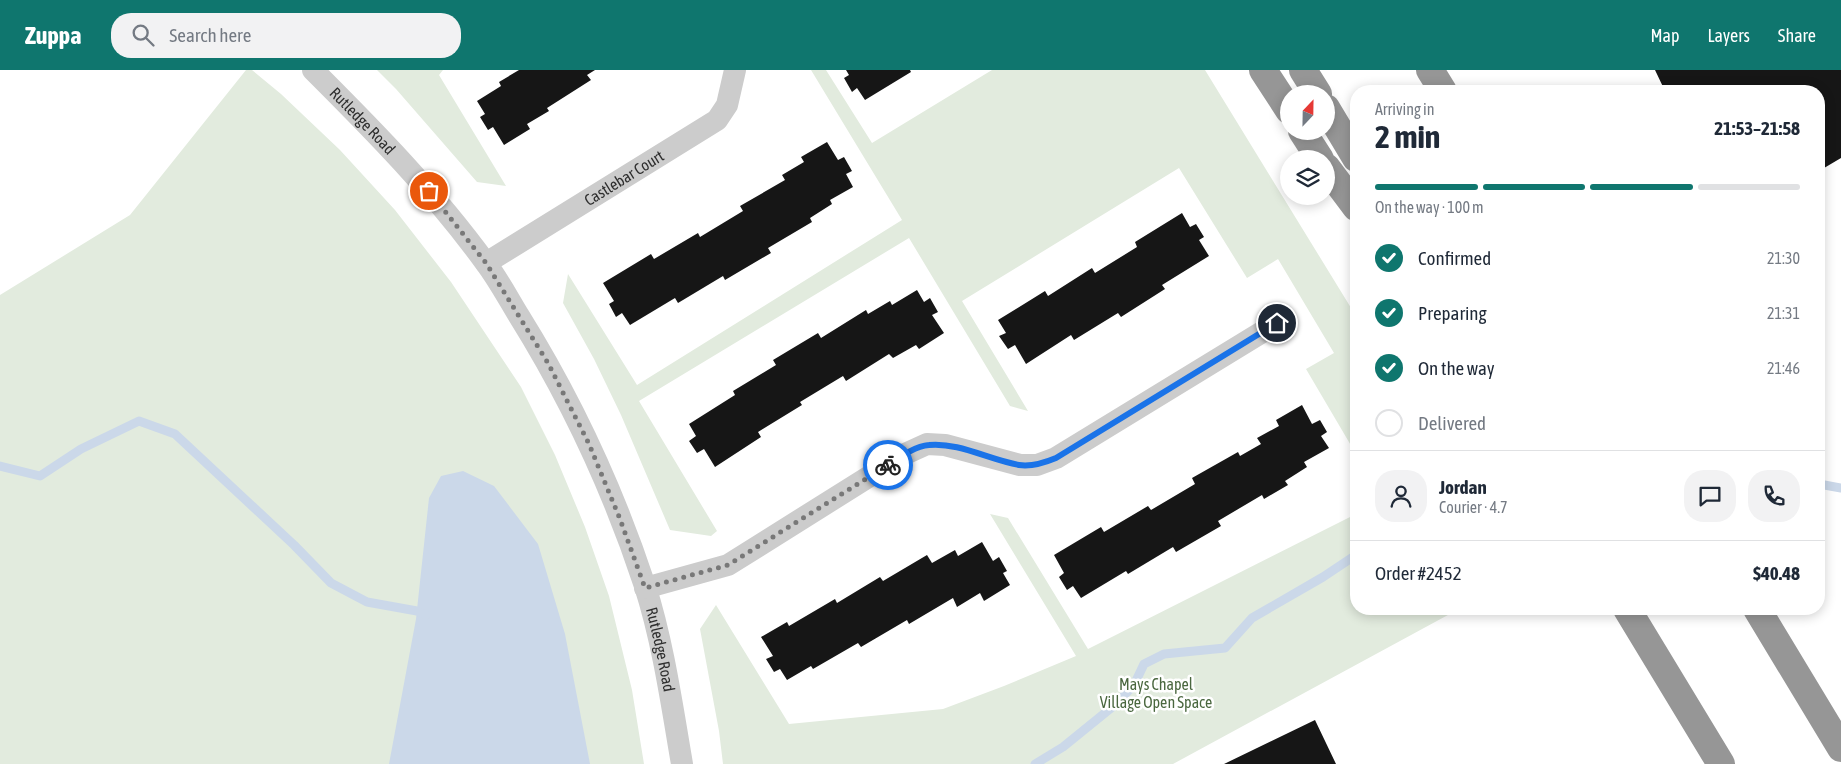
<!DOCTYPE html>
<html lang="en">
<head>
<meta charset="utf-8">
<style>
  :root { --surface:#fff; --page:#f2f2f3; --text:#1f2937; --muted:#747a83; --line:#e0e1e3; --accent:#0f766e }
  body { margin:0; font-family:"Asap Condensed",sans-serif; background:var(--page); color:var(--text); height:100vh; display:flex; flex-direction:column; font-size:19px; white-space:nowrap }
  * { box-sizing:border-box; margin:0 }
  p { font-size:16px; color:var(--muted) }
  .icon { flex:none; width:28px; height:28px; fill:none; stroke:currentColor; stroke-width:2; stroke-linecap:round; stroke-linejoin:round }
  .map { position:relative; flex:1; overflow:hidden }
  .sheet { position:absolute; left:1350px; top:15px; width:475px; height:530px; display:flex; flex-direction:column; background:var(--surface); border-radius:20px; box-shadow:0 2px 12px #0003 }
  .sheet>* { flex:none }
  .needle { width:32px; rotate:22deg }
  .tools { position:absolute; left:1280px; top:15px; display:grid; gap:10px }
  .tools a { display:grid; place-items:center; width:55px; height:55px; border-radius:50%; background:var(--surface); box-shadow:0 2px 12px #0003; font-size:25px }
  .pin { position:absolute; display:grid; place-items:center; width:42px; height:42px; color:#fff; margin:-21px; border:2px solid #fff; border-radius:50%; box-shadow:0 1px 5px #0007 }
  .courier { position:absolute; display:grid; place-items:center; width:50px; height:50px; margin:-25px; border:4px solid #1a73e8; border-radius:50%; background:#fff; color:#222; box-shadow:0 1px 6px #0007 }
  .headline em { font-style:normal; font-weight:700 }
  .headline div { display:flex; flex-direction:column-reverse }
  .headline { display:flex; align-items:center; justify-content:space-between; height:85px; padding:0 25px }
  h1 { font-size:32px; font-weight:700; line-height:38px }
  .bar { display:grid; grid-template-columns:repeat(4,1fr); gap:8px 5px; align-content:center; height:60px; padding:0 25px }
  .bar i { height:6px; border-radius:4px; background:var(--line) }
  .bar .selected { background:var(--accent) }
  .bar p { grid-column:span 4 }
  .line { display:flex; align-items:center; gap:12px; padding:0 25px; border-top:1px solid var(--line) }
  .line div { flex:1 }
  .round { display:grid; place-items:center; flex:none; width:52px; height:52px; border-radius:20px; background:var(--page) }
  ol { padding:0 25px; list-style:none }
  li { display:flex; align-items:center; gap:15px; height:55px }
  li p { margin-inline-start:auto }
  li .icon { padding:5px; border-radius:50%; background:var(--accent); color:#fff; stroke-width:4 }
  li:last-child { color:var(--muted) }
  li i { width:28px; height:28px; border:2px solid var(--line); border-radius:50% }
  header { display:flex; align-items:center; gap:30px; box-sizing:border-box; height:70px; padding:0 25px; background:var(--accent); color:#fff }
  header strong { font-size:24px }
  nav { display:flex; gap:28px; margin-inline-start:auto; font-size:18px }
  .search { width:350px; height:45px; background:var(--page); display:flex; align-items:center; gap:12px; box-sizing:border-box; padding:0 18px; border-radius:20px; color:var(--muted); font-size:19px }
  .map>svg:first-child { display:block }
</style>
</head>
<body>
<header>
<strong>Zuppa</strong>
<div class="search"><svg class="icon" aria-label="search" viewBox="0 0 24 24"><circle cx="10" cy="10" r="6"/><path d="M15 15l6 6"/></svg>Search here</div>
<nav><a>Map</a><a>Layers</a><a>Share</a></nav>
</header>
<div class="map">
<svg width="1841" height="694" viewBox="0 0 1841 694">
  <rect width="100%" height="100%" fill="#fff"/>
  <path fill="#e2ebde" d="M 246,0 L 252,0 L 281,24 L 340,80 L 395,140 L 451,212 L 521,317 L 555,385 L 585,457 L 609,526 L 632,620 L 644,694 L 0,694 L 0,225 L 130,145 Z
    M 377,0 L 443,0 L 439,5 L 506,116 L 477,112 L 396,19 Z
    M 811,0 L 826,0 L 872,73 L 992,0 L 1205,0 L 1356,246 L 1356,384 L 1306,299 L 1334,283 L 1278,189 L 1247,208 L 1179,98 L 962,231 L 1028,341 L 1010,336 L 909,168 L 639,331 L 717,461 L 711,466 L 670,460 L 621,345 L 594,289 L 563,233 L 568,204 L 637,315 L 902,150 Z
    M 990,444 L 1008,448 L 1088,579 L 1356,444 L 1356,539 L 1459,539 L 1173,694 L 723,694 L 719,661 L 700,559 L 716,535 L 789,654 L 943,639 L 1004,616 L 1076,586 Z"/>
  <path fill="#cbd8e9" d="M 463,401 L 494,416 L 538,474 L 565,564 L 590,694 L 389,694 L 416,549 L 429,428 L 441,406 Z"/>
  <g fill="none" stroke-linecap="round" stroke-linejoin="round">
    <path stroke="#cbd8e9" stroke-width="9" d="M 0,396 L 40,406 L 81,379 L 139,351 L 175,364 L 294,475 L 331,513 L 367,532 L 417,541 L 426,545
      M 1819,414 L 1841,418
      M 1035,694 L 1063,677 L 1116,634 L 1134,615 L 1144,594 L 1164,584 L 1225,578 L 1252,548 L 1323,507 L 1356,485"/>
  </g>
  <path fill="#161616" d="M 519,0 L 595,0 L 587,5 L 591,10 L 547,38 L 549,41 L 527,54 L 530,59 L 504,75 L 493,57 L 488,60 L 480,47 L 485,44 L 477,31 L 501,16 L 499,12 Z
    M 846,0 L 910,0 L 911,2 L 865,30 L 857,18 L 852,22 L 844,8 L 849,5 Z
    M 1655,0 L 1841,0 L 1841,88 L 1819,101 L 1819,21 L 1665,21 Z
    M 827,72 L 838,90 L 844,87 L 852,101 L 846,104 L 853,117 L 830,130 L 832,134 L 810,148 L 812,152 L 768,178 L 771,183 L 725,210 L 723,206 L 678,233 L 675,228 L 630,255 L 622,243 L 616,247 L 609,234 L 614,231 L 603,213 L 651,184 L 654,189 L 698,163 L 700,167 L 743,141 L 740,136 L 785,110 L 782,105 L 804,92 L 801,87 Z
    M 1182,143 L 1190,157 L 1196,154 L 1204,167 L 1199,170 L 1209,186 L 1162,215 L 1165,219 L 1121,247 L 1118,243 L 1074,270 L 1071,265 L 1026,294 L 1015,275 L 1008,279 L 999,266 L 1006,263 L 998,250 L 1045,221 L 1048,226 L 1092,198 L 1095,203 L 1137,177 L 1135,172 Z
    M 917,220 L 924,232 L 930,228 L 938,242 L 932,245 L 944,263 L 919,279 L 916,275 L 893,288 L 889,284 L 846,311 L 843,306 L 800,332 L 802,335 L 758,362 L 761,367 L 715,397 L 704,379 L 697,383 L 689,371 L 696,366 L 689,354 L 735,325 L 733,321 L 776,295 L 773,290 L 818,263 L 821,268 L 866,240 L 868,244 L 890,231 L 892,235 Z
    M 1302,335 L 1312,354 L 1320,350 L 1327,362 L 1321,366 L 1329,378 L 1304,392 L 1307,397 L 1285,411 L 1288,415 L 1264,429 L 1262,425 L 1218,451 L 1221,456 L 1176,482 L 1173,477 L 1128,504 L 1126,501 L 1081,528 L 1073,516 L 1067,520 L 1059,507 L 1064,503 L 1054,485 L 1101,457 L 1104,462 L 1148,436 L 1151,440 L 1195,414 L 1192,408 L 1238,382 L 1240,386 L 1261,374 L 1257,368 L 1279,356 L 1276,350 Z
    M 982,472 L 993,491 L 999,487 L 1007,501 L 1003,503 L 1010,515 L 984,531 L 980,523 L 957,537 L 953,528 L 909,554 L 907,550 L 861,577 L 858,573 L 813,599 L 811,596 L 787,610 L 780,599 L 774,602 L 766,589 L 773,586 L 761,567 L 787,552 L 789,556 L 835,529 L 837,533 L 880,507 L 883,511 L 927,485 L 932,493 L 955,480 L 958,486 Z
    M 1315,650 L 1336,694 L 1224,694 Z"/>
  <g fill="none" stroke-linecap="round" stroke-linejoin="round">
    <g stroke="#ccc" stroke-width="22">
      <path id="s1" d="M 313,0 C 374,61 434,122 485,192 C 498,209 508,228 519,246 C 572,331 614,422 645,516 C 663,572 672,636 682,694"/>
      <path id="s2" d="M 486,193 L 717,50 L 727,35 L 735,0"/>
      <path d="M 645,518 L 728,495 L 905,384 L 927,374 L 945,375 L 1020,395 L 1037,395 L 1056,388 L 1277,253"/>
    </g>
    <path stroke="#969696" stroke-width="28" d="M 1263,0 L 1289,40
      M 1303,0 L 1318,24
      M 1430,0 L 1443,21
      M 1326,38 L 1356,88
      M 1302,61 L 1320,89
      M 1326,97 L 1356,137
      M 1627,539 L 1721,694
      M 1757,539 L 1841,678"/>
  </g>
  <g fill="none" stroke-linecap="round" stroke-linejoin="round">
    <path stroke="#787878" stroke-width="5" stroke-dasharray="0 9" d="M 429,121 L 486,193 L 548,293 L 589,374 L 620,449 L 645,518 L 728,495 L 888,395"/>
    <path stroke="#1a73e8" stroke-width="6" d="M 888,395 C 900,387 915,376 929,375 C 958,372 990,390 1019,395 C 1032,397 1044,393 1056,388 L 1277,253"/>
  </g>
  <g text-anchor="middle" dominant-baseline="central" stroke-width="5" stroke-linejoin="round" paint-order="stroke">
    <g font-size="16" fill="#2f2f2f" stroke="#fff">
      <text stroke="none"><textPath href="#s1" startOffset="71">Rutledge Road</textPath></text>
      <text stroke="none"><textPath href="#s2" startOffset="162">Castlebar Court</textPath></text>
      <text stroke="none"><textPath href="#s1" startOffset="686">Rutledge Road</textPath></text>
    </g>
    <g font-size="16" fill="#4a673f" stroke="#fff">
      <text x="1156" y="614">Mays Chapel<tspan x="1156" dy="18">Village Open Space</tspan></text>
    </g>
  </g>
</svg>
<div class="tools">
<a><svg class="needle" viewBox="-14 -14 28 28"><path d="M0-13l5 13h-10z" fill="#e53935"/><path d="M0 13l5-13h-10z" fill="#747a83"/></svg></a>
<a><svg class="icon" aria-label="layers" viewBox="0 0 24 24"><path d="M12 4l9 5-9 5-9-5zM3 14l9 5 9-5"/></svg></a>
</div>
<div class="pin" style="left:429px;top:121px;background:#ea580c"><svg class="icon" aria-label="bag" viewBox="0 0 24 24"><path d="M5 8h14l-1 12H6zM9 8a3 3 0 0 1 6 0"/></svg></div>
<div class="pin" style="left:1277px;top:253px;background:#1f2937"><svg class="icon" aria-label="home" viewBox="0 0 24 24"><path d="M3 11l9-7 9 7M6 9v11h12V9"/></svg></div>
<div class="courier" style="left:888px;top:395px"><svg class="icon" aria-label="bike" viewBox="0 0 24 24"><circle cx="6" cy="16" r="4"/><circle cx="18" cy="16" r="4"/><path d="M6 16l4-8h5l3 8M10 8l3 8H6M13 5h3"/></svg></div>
<section class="sheet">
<div class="headline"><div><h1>2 min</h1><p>Arriving in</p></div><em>21:53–21:58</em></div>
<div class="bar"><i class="selected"></i><i class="selected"></i><i class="selected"></i><i></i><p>On the way · 100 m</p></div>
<ol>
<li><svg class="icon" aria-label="check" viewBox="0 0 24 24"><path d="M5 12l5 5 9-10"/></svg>Confirmed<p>21:30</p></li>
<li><svg class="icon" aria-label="check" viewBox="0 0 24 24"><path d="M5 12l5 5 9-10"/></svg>Preparing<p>21:31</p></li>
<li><svg class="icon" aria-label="check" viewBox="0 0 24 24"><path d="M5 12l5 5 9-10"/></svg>On the way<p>21:46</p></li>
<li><i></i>Delivered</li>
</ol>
<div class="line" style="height:90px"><a class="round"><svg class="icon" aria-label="person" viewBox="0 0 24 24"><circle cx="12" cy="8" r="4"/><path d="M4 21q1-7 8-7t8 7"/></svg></a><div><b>Jordan</b><p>Courier · 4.7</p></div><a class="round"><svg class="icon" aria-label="chat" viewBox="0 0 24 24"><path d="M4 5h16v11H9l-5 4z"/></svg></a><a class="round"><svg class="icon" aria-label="phone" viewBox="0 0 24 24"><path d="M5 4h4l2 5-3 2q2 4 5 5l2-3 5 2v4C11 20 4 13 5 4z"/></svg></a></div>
<div class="line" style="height:65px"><div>Order #2452</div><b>$40.48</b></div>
</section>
</div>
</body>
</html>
